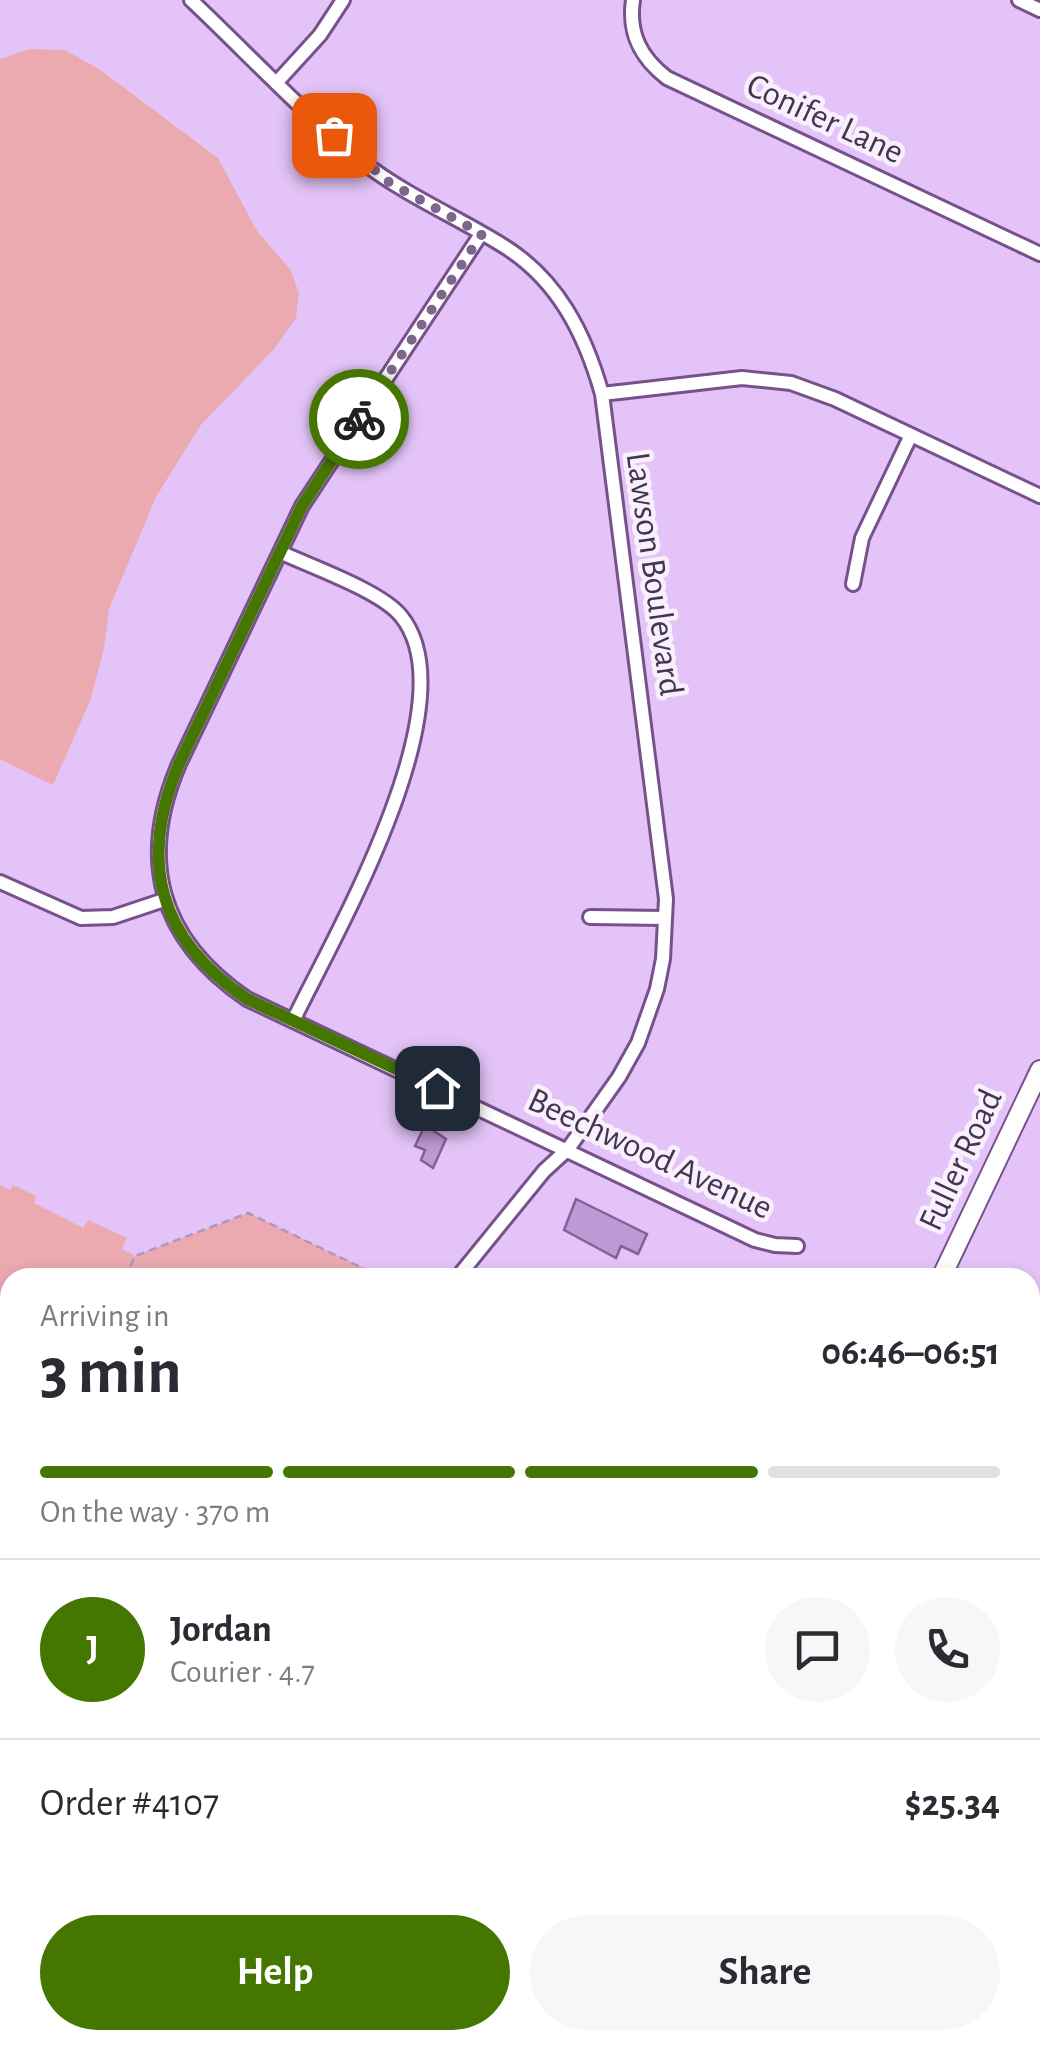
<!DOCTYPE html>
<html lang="en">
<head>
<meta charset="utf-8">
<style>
  :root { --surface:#fff; --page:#f7f7f7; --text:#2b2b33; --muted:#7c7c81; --line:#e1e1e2; --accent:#457700 }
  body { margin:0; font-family:"Alegreya Sans",sans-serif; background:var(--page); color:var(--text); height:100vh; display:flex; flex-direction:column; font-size:38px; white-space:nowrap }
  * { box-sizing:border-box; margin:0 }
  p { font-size:32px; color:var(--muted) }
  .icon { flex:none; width:55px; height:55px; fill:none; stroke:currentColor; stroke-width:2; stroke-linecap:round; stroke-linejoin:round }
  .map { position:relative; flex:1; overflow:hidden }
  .sheet { position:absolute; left:0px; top:1268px; width:1040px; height:782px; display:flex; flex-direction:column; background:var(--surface); border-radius:30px 30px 0 0; box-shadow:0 5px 15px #0003 }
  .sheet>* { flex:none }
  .pin { position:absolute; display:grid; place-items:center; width:85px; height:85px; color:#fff; margin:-42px; border-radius:20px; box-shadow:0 5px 15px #0006 }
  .courier { position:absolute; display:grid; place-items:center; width:100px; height:100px; margin:-50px; border:8px solid #457700; border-radius:50%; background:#fff; color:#222; box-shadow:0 2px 12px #0007 }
  .summary em { font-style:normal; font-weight:700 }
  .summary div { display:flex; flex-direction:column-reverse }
  .summary { display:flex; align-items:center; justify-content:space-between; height:170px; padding:0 40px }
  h1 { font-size:65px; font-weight:700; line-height:75px }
  .bar { display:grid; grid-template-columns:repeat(4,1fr); gap:15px 10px; align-content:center; height:120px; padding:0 40px }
  .bar i { height:12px; border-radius:8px; background:var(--line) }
  .bar .on { background:var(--accent) }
  .bar p { grid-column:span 4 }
  .line { display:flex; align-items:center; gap:25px; padding:0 40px; border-top:2px solid var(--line) }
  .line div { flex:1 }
  .round { display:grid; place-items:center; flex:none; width:105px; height:105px; border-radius:52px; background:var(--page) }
  .cta { display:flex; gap:20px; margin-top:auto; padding:20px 40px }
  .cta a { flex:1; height:115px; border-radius:60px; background:var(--accent); color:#fff; font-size:40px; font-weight:700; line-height:115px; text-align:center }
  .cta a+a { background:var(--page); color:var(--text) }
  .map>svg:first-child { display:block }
</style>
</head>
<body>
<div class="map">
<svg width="1040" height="2049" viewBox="0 0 1040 2049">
  <rect width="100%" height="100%" fill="#e4c4f8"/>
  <path fill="#eba9b0" d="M 30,49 L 65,50 L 99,69 L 218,158 L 257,231 L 290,269 L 299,293 L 296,318 L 274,349 L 200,426 L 156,497 L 109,609 L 104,649 L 90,701 L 53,785 L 0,759 L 0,59 Z
    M 0,1185 L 10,1190 L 13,1185 L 36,1196 L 34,1203 L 83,1228 L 88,1220 L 127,1238 L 122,1249 L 135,1256 L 248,1213 L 383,1277 L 10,1278 L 10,1428 L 0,1425 Z
    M 218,2040 L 279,2040 L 321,2049 L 216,2049 Z"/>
  <path fill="#be99d4" stroke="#85609b" stroke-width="2.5" d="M 425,1125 L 446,1139 L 433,1168 L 421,1160 L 425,1150 L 415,1146 Z
    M 576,1199 L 647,1234 L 638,1254 L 621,1246 L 616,1258 L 564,1230 Z"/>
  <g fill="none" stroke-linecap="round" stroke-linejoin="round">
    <defs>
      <path id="lane" d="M 0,1337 L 10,1342
        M 0,1390 L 10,1392
        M 6,1444 L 10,1417"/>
      <path id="street" d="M 191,0 C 248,54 303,113 364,163 C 407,196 457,217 502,245 C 558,279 585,334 602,394 L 666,899 L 663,959 L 657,989 L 638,1043 L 619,1077 L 568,1149 L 544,1171 L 457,1278
        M 633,0 C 628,34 641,58 667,78 L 1040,254
        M 1019,0 L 1040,10
        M 278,81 L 320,35 L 343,0
        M 481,234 L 302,506 L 179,764 C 138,860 159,939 247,999 L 755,1240 L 775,1245 L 797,1246
        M 602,394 L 742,378 L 791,383 L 835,399 L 1040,496
        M 280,552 C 312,567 381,591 401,616 C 471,702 334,936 293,1021
        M 853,584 L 862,538 L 911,435
        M 0,882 L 81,918 L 113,917 L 164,900
        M 590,917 L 665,918
        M 1030,1345 L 1040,1350
        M 0,1469 L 6,1446
        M 1030,1639 L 1040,1640
        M 46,2040 L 52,2049
        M 191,2049 L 193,2040"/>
      <path id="secondary" d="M 941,1278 L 1040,1070
        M 570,2049 L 574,2040"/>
    </defs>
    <use href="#lane" stroke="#76518b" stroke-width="11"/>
    <use href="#street" stroke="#76518b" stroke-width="18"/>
    <use href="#secondary" stroke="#76518b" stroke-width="22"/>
    <path stroke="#b095c0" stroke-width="2.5" stroke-dasharray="8 5" stroke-linecap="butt" d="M 125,1278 L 135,1256 L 248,1213 L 383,1278
      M 1030,1584 L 1040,1589"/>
    <use href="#lane" stroke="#fff" stroke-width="6"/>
    <use href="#street" stroke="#fff" stroke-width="12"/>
    <use href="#secondary" stroke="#fff" stroke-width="18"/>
  </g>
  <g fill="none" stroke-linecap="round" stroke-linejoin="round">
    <path stroke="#7c668a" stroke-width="10" stroke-dasharray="0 18" d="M 334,135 L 390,183 L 482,234 L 359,419"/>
    <path stroke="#457700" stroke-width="12" d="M 359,419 L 302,506 L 179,764 C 138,861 158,939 247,999 L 437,1088"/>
  </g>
  <g text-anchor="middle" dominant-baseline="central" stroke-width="9" stroke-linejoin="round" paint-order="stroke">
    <g font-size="35" fill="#44344e" stroke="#f8f0fd">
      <text transform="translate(825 119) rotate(25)">Conifer Lane</text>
      <text transform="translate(654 574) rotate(82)">Lawson Boulevard</text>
      <text transform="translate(650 1154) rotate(25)">Beechwood Avenue</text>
      <text transform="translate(961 1160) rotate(-65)">Fuller Road</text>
    </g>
  </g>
</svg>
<div class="pin" style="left:334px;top:135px;background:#ea580c"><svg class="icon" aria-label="bag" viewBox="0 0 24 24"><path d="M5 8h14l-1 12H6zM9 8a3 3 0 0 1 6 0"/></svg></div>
<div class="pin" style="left:437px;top:1088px;background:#1f2937"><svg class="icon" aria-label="home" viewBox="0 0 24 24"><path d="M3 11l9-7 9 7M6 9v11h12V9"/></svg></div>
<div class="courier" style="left:359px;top:419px"><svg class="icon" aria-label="bike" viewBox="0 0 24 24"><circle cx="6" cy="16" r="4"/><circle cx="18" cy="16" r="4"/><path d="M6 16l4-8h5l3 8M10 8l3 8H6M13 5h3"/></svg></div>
<section class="sheet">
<div class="summary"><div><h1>3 min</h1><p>Arriving in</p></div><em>06:46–06:51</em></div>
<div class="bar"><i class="on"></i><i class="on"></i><i class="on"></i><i></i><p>On the way · 370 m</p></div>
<div class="line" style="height:180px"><b class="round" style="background:var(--accent);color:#fff">J</b><div><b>Jordan</b><p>Courier · 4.7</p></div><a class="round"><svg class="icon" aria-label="chat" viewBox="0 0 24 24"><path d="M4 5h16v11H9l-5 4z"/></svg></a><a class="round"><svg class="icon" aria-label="phone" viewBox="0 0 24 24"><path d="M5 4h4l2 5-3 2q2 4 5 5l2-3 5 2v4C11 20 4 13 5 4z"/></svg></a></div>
<div class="line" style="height:130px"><div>Order #4107</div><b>$25.34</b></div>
<div class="cta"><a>Help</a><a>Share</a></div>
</section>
</div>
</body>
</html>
